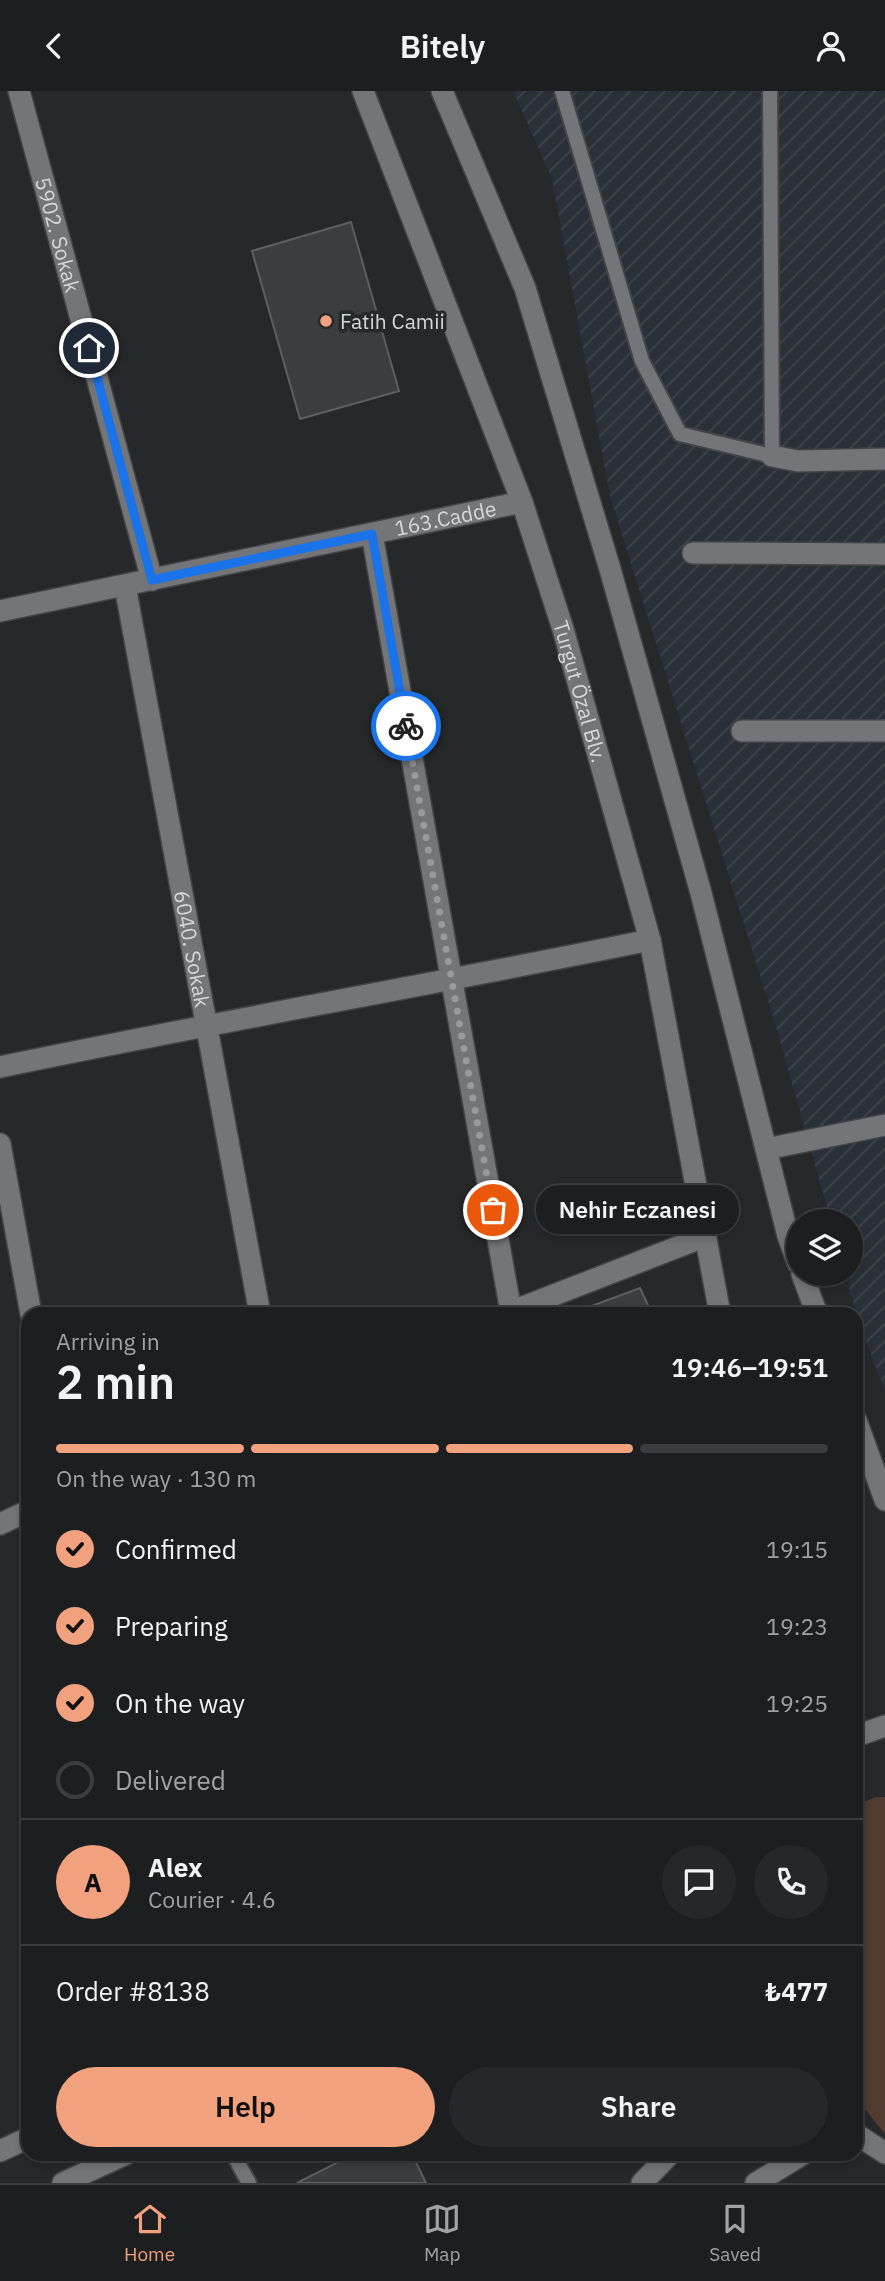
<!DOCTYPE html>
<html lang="en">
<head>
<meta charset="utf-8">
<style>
  :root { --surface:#1c1e20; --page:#252729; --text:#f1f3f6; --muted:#a0a2a5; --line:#3a3c3e; --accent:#f1a17d }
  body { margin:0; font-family:"IBM Plex Sans",sans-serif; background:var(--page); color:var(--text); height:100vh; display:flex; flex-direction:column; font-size:26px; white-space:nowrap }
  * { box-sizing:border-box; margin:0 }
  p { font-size:23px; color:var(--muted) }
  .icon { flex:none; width:38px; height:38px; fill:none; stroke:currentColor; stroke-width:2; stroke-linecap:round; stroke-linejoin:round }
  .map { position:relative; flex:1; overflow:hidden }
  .details { position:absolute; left:21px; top:1216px; width:842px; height:854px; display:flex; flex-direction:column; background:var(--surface); border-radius:21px; box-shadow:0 4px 10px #0003,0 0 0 2px var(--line) }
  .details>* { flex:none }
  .controls { position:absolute; left:786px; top:1118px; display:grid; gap:14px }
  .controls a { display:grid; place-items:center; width:77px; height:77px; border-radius:50%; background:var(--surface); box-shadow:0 4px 10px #0003,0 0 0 2px var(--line); font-size:35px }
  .pin { position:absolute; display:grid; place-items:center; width:60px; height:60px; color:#fff; margin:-30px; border:4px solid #fff; border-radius:50%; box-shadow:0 2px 7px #0007 }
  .courier { position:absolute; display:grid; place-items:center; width:70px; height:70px; margin:-35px; border:5px solid #1a73e8; border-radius:50%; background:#fff; color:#222; box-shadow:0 2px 9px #0007 }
  .bubble { position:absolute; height:49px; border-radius:24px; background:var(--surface); box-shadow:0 4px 10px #0003,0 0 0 2px var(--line); font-size:23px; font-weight:600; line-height:49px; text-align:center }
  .overview em { font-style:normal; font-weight:600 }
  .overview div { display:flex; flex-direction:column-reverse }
  .overview { display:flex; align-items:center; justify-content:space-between; height:119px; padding:0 35px }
  h1 { font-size:46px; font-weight:600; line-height:52px }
  .bar { display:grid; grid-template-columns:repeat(4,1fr); gap:10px 7px; align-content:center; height:84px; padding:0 35px }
  .bar i { height:9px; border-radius:5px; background:var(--line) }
  .bar .active { background:var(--accent) }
  .bar p { grid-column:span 4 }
  .line { display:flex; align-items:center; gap:18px; padding:0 35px; border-top:2px solid var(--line) }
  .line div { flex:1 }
  .round { display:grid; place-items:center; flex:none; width:74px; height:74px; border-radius:37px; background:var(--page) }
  ol { padding:0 35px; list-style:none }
  li { display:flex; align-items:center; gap:21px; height:77px }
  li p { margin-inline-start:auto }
  li .icon { padding:7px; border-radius:50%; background:var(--accent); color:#111; stroke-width:4 }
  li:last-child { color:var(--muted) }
  li i { width:38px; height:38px; border:4px solid var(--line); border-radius:50% }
  .action { display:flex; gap:14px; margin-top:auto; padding:14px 35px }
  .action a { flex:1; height:80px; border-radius:42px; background:var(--accent); color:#111; font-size:28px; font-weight:600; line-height:80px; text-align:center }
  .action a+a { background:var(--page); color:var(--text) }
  header { display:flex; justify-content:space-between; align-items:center; height:91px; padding:0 35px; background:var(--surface); font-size:32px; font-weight:600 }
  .tab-bar { display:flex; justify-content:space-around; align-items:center; height:98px; border-top:2px solid var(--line); background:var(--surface); font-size:19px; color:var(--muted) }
  .tab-bar a { display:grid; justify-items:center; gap:4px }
  .tab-bar .active { color:var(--accent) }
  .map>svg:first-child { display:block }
</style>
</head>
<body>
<header><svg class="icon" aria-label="back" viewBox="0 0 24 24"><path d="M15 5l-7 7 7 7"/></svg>Bitely<svg class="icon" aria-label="person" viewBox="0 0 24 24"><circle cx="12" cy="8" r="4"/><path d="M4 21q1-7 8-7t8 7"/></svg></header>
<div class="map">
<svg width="885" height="2092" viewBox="0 0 885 2092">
  <defs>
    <pattern id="industrial-furrows" width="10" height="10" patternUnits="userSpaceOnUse" patternTransform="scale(1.75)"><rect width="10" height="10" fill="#2a3037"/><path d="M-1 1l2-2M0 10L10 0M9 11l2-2" fill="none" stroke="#3e444a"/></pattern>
  </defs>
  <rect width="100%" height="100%" fill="#26282a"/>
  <path fill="url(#industrial-furrows)" d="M 513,0 L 885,0 L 885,1300 L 859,1232 L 845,1183 L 850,1183 L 850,1130 L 831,1130 L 775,932 L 610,405 L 552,88 Z"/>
  <path fill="#513a30" d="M 876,1706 L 885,1706 L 885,2043 L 856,2007 L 856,1714 Z"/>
  <path fill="#3b3d3f" stroke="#5c5f61" stroke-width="2" d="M 351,131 L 399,300 L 300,328 L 252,160 Z
    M 640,1197 L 652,1223 L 570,1223 Z
    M 354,2063 L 412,2063 L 426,2092 L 297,2092 Z"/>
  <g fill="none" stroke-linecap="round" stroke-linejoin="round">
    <defs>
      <path id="lane" d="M 562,0 L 642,270 L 680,343 L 772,365 L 770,0
        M 233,2063 L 249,2092"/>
      <g id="street">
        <path id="s1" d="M 19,0 L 152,489"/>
        <path d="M 772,365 L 798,370 L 885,368"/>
        <path d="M 372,443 L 511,1221"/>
        <path d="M 693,462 L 885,463"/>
        <path id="s2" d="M 125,495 L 260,1223"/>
        <path d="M 742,640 L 885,640"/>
        <path d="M 0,976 C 216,931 434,893 650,849"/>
        <path d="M 0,1053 L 31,1223"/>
        <path d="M 766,1058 L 885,1034"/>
        <path d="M 505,1223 L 706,1145"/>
        <path d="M 0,1433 L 28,1420"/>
      </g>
      <g id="secondary">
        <path id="s3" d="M 363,0 L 522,411 L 563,538 L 650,849 L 720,1223"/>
        <path d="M 442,0 L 525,197 L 610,478 L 701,802 L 788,1145 L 798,1172"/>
        <path id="s4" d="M 0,520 L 522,411"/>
        <path d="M 802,1183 L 817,1223"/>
        <path d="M 856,1329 L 885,1409"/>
        <path d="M 856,1645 L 885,1635"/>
        <path d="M 856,2043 L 885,2062"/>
        <path d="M 0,2060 L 28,2047"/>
        <path d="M 63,2092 L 126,2063"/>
        <path d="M 642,2092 L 670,2063"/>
        <path d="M 756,2092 L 803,2063"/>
      </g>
    </defs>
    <use href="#lane" stroke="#434446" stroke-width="18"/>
    <use href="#street" stroke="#434446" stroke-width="24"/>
    <use href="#secondary" stroke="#434446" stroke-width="24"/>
    <use href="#lane" stroke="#737578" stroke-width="14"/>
    <use href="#street" stroke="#737578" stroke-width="21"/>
    <use href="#secondary" stroke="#737578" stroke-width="21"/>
  </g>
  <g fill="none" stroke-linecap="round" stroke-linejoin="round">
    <path stroke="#989a9c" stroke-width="7" stroke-dasharray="0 12.6" d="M 406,635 L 493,1119"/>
    <path stroke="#1a73e8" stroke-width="9" d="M 89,257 L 152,489 L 372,443 L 406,635"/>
  </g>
  <circle fill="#f1a17d" stroke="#26282a" stroke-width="2.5" cx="326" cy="230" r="7"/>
  <g text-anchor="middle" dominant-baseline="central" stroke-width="7" stroke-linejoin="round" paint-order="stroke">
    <g font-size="21" fill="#d6d7d9" stroke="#26282a">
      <text stroke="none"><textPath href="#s1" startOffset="149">5902. Sokak</textPath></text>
      <text stroke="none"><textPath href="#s4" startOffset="455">163.Cadde</textPath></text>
      <text stroke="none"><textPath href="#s3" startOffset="639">Turgut Özal Blv.</textPath></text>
      <text stroke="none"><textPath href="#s2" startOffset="369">6040. Sokak</textPath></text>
    </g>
    <g font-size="21" fill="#d6d7d9" stroke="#26282a" text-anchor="start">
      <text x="340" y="230">Fatih Camii</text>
    </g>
  </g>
</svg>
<div class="controls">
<a><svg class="icon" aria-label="layers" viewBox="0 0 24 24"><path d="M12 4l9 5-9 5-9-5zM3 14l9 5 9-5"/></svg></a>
</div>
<div class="pin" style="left:493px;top:1119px;background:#ea580c"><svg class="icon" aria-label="bag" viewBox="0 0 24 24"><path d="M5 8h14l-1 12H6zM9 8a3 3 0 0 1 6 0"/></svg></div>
<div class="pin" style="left:89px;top:257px;background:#1f2937"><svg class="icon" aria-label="home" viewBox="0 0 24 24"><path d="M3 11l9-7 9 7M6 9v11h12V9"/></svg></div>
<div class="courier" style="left:406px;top:635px"><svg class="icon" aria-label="bike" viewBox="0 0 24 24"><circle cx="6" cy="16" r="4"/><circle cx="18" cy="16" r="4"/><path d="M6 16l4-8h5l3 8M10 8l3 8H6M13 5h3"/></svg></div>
<div class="bubble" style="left:536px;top:1094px;width:203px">Nehir Eczanesi</div>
<section class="details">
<div class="overview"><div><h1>2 min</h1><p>Arriving in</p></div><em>19:46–19:51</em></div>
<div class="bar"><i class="active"></i><i class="active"></i><i class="active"></i><i></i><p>On the way · 130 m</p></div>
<ol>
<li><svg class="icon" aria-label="check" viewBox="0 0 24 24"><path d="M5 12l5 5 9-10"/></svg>Confirmed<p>19:15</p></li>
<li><svg class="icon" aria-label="check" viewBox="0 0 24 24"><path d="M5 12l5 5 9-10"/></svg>Preparing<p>19:23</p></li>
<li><svg class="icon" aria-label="check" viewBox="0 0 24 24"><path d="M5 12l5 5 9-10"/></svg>On the way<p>19:25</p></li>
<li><i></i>Delivered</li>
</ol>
<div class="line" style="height:126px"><b class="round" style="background:var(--accent);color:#111">A</b><div><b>Alex</b><p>Courier · 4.6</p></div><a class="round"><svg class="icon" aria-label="chat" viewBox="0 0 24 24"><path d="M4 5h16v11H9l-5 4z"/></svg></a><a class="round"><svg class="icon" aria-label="phone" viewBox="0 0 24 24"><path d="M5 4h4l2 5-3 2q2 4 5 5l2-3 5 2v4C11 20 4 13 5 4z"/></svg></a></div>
<div class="line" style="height:91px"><div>Order #8138</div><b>₺477</b></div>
<div class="action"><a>Help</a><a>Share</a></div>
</section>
</div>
<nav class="tab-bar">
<a class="active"><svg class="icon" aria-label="home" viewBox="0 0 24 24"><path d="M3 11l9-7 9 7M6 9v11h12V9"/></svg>Home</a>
<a><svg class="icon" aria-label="map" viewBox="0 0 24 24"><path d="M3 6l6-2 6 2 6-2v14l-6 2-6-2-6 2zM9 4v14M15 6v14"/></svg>Map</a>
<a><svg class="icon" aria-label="saved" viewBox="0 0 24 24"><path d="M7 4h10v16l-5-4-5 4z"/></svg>Saved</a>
</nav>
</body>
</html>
